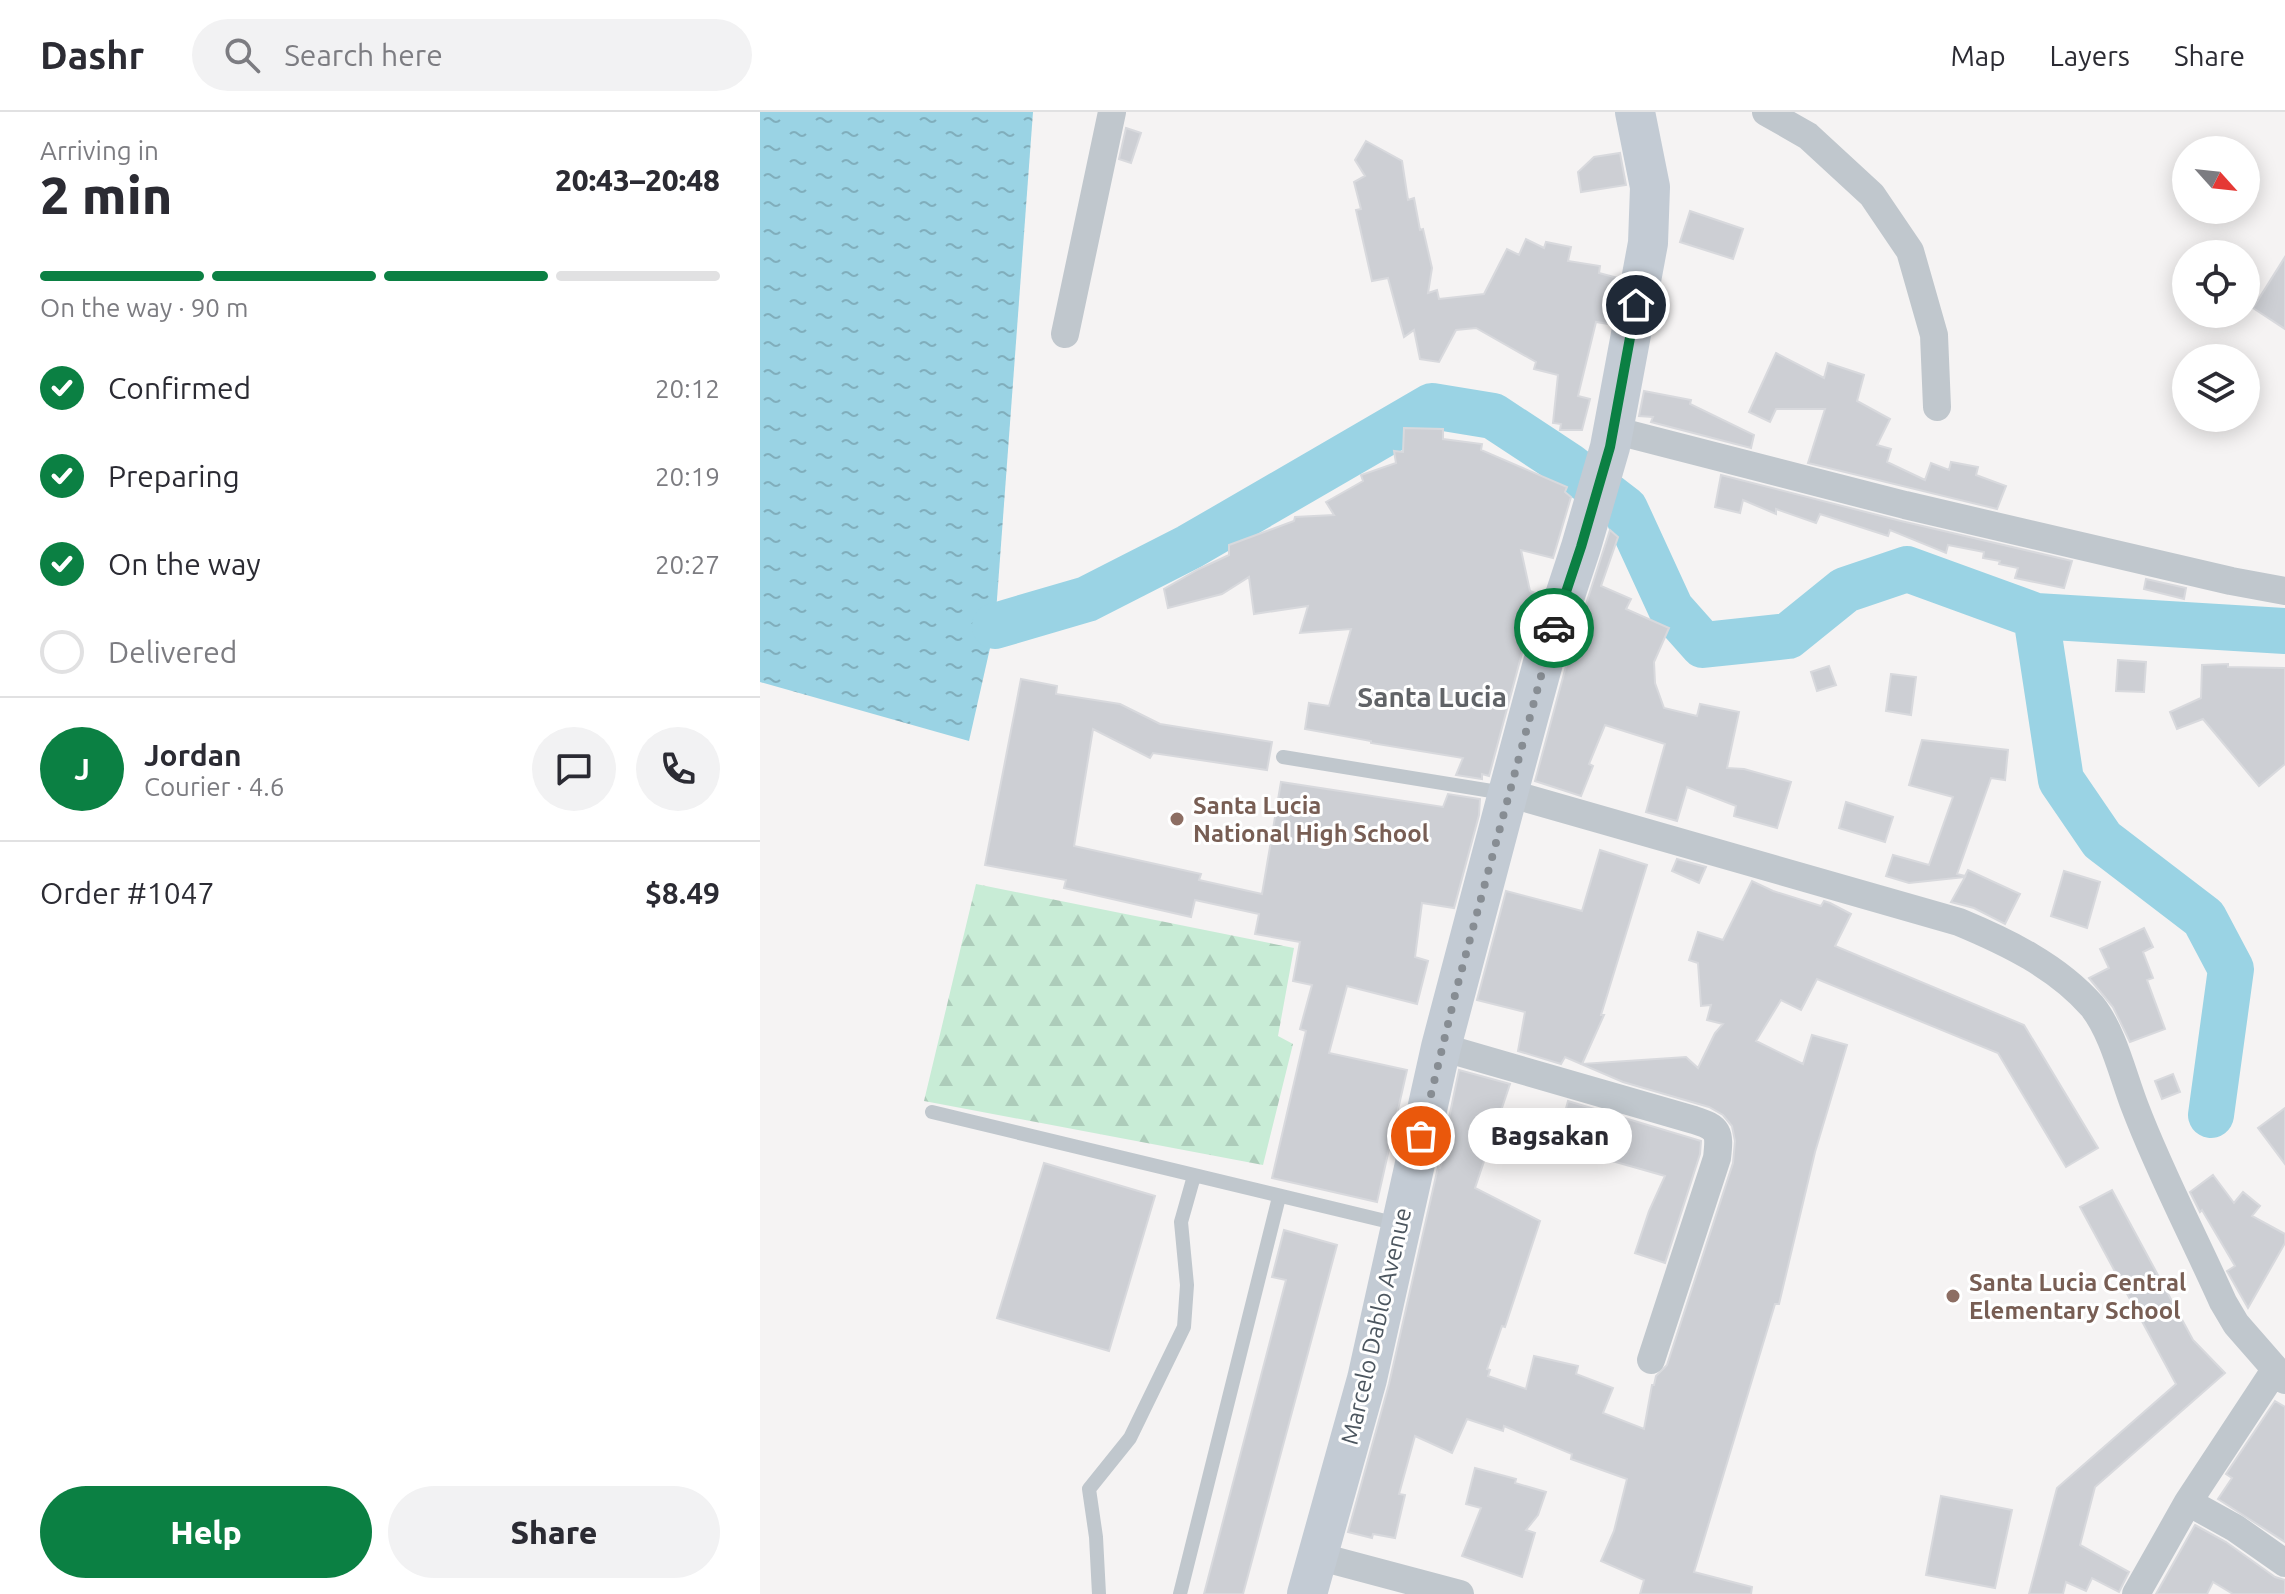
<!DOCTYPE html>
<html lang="en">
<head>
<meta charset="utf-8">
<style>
  :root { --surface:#fff; --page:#f2f2f3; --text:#2b2b33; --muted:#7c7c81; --line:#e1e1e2; --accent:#0b8043 }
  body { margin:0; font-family:Ubuntu,sans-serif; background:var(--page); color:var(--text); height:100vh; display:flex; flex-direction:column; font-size:30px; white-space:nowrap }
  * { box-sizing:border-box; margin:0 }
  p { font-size:26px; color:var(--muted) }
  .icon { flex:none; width:44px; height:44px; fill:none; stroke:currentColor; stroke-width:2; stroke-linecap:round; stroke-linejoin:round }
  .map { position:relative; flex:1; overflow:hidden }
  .panel { display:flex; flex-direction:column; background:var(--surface); width:760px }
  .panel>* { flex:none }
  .needle { width:52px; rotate:117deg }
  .controls { position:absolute; left:1412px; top:24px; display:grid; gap:16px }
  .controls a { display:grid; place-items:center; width:88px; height:88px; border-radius:50%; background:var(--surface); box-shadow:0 4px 20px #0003; font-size:40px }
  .pin { position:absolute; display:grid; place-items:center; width:68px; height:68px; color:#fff; margin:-34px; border:4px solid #fff; border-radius:50%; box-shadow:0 2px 8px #0007 }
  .courier { position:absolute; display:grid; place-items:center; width:80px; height:80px; margin:-40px; border:6px solid #0b8043; border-radius:50%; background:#fff; color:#222; box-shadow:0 2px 10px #0007 }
  .bubble { position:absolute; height:56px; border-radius:28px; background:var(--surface); box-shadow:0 4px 20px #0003; font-size:26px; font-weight:800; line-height:56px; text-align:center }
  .headline em { font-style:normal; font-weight:800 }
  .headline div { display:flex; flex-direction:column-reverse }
  .headline { display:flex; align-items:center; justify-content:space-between; height:136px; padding:0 40px }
  h1 { font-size:52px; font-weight:800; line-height:60px }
  .bar { display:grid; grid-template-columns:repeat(4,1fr); gap:12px 8px; align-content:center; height:96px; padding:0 40px }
  .bar i { height:10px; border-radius:6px; background:var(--line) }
  .bar .current { background:var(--accent) }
  .bar p { grid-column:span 4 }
  .line { display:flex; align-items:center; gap:20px; padding:0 40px; border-top:2px solid var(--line) }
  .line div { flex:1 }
  .round { display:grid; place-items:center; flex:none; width:84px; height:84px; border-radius:42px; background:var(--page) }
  ol { padding:0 40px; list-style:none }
  li { display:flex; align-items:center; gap:24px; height:88px }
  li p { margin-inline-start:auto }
  li .icon { padding:8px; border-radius:50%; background:var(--accent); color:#fff; stroke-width:4 }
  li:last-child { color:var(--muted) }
  li i { width:44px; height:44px; border:4px solid var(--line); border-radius:50% }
  .cta { display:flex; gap:16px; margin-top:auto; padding:16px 40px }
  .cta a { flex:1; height:92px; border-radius:48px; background:var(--accent); color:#fff; font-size:32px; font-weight:800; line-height:92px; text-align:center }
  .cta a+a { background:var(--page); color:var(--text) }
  header { display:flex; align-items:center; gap:48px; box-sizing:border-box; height:112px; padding:0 40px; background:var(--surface); border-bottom:2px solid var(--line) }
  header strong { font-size:38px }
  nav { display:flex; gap:44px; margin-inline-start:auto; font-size:28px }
  .search { width:560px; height:72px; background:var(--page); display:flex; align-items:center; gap:20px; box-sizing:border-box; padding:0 28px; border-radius:44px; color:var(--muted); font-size:30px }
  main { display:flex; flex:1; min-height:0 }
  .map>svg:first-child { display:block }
</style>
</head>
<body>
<header>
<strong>Dashr</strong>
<div class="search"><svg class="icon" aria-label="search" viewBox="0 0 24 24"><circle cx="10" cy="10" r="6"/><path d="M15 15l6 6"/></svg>Search here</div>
<nav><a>Map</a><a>Layers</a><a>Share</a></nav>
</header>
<main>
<section class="panel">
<div class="headline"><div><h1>2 min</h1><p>Arriving in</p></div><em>20:43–20:48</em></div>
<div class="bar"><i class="current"></i><i class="current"></i><i class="current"></i><i></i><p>On the way · 90 m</p></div>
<ol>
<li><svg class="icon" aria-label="check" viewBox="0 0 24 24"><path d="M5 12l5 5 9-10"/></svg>Confirmed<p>20:12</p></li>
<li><svg class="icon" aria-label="check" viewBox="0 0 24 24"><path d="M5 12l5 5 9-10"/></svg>Preparing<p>20:19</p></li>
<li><svg class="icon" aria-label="check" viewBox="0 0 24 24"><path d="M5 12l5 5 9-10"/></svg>On the way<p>20:27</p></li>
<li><i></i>Delivered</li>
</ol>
<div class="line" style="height:144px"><b class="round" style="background:var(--accent);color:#fff">J</b><div><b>Jordan</b><p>Courier · 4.6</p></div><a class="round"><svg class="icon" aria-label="chat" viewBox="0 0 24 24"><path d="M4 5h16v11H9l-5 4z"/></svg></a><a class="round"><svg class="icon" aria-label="phone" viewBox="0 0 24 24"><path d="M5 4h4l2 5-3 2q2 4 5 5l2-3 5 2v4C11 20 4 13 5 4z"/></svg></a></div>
<div class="line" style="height:104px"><div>Order #1047</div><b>$8.49</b></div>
<div class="cta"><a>Help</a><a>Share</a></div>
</section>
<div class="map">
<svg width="1525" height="1482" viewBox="0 0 1525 1482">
  <defs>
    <pattern id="forest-firs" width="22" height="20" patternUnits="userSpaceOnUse" patternTransform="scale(2)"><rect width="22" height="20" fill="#c8ecd6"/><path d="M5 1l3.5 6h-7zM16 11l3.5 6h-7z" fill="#adccba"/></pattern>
    <pattern id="water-ripples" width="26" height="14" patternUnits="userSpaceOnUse" patternTransform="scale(2)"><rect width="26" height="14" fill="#9ad3e4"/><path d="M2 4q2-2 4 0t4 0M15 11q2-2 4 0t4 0" fill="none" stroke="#80aebc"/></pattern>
  </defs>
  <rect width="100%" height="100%" fill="#f5f3f3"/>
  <path fill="url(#forest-firs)" d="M 216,772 L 534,836 L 518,924 L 533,932 L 503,1053 L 164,989 Z"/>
  <path fill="url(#water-ripples)" d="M 0,0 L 273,0 L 235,514 L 209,629 L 0,570 Z"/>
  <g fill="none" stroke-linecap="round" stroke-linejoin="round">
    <path stroke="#9ad3e4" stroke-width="46" d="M 1276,504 L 1301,668 L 1342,728 L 1444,806 L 1471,857 L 1451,1003
      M 235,514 L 327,487 L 429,435 L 672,294 L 733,304 L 809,354 L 865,397 L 911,497 L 943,533 L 1028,524 L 1085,478 L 1147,457 L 1276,504 L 1525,519"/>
  </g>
  <path fill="#cdcfd4" stroke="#d8d9dd" stroke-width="2" d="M 366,16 L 381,21 L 371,51 L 359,47 Z
    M 606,29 L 642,49 L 648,88 L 654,86 L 660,118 L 663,117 L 672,156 L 668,181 L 677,178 L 679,187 L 724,182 L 747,137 L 759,143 L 766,127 L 784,136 L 786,130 L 811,135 L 808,149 L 840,154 L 839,161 L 858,166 L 849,212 L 836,210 L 818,284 L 830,287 L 822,318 L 800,318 L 801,312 L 793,311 L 798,263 L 774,257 L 776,250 L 716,216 L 696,218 L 679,250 L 660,247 L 654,218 L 644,225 L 628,166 L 612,169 L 596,98 L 601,97 L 594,70 L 605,64 L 595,48 Z
    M 860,41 L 866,73 L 821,80 L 818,60 L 834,45 Z
    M 930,99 L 983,117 L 973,147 L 920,130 Z
    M 1525,145 L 1525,217 L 1493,196 Z
    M 1016,241 L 1064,266 L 1068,251 L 1104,263 L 1097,289 L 1130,307 L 1117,333 L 1131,337 L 1127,350 L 1165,368 L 1171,351 L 1189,358 L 1191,350 L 1218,355 L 1216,363 L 1246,374 L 1237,397 L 1048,351 L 1065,297 L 1016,297 L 1010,310 L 989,300 Z
    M 884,279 L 931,288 L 930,292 L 994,323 L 991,336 L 891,310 L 893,305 L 879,304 Z
    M 644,316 L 683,317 L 683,327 L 722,332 L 721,338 L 807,375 L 805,380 L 811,385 L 793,446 L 761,438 L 770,479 L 781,483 L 762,541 L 729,664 L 722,662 L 722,667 L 696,663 L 703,646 L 611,631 L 611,629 L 545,617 L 549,591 L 569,594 L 591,517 L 540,521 L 548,494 L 494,502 L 489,465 L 462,482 L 408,496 L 404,477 L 439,457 L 469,443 L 469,433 L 534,409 L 535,405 L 574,403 L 566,390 L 603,369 L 601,363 L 636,351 L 634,339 L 643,340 Z
    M 961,363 L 1141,409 L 1312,449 L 1304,476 L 1255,466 L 1258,456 L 1239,452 L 1240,449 L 1223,446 L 1224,440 L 1188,433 L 1186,441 L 1130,418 L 1128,424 L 1060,402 L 1056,411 L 1016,397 L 1016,402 L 983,388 L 980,401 L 955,395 Z
    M 850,418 L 858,425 L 841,474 L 871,487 L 866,497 L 909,516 L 894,550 L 895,571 L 904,596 L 937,604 L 940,592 L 979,600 L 967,656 L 984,657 L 1031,670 L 1017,716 L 974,704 L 976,694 L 927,675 L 917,709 L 886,700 L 905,632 L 845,613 L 829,652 L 833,654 L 821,684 L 775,669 L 806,554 Z
    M 1386,467 L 1426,476 L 1424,487 L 1384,477 Z
    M 1358,548 L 1386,550 L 1384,580 L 1356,579 Z
    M 1468,552 L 1468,555 L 1525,556 L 1525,652 L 1499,674 L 1443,607 L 1417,617 L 1410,600 L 1441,586 L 1442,553 Z
    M 1069,554 L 1076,573 L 1057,579 L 1051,560 Z
    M 1131,562 L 1156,565 L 1151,603 L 1126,599 Z
    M 261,567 L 297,574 L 296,582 L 360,592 L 400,612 L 512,630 L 507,658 L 393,641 L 390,646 L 333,617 L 314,734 L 441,762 L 439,768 L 502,782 L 521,670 L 683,695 L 688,682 L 720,687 L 719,703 L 694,796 L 662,791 L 655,845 L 668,849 L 657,892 L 587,874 L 569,941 L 647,958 L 617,1090 L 512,1066 L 546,919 L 540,917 L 552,873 L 533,869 L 540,830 L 495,822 L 499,802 L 435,788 L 431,805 L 304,776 L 306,768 L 225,753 Z
    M 1162,628 L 1248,638 L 1245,668 L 1231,666 L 1197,762 L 1205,764 L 1208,758 L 1260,782 L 1245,812 L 1214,796 L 1191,790 L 1205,765 L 1149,771 L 1126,764 L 1133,743 L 1169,753 L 1193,685 L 1149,673 Z
    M 1086,690 L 1133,705 L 1125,730 L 1079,716 Z
    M 840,738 L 887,753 L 841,903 L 844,903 L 822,952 L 926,945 L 938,956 L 955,921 L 963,912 L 947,908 L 951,893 L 941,894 L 938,851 L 929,848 L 938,820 L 963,828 L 992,769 L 1013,779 L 1061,794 L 1064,789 L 1070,791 L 1091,802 L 1075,834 L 1264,913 L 1338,1036 L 1306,1055 L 1238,941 L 1057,867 L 1041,898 L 1021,888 L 996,929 L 1043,952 L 1052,923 L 1087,933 L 1055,1040 L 1019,1192 L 1015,1192 L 934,1460 L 992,1475 L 991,1482 L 880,1482 L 884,1468 L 841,1449 L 854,1419 L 867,1367 L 811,1347 L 812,1342 L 744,1314 L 743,1319 L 707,1307 L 692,1341 L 655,1324 L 639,1382 L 645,1383 L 635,1426 L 613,1422 L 612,1426 L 588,1420 L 629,1272 L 678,1055 L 680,1056 L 693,1014 L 689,1006 L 699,958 L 750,972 L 715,1076 L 780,1109 L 745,1215 L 742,1214 L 727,1257 L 730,1258 L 728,1264 L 766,1277 L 774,1244 L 818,1254 L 816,1262 L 853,1276 L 843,1301 L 884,1317 L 892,1273 L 894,1273 L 896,1264 L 907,1253 L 973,1051 L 975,1029 L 972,1014 L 963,1003 L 949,995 L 863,970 L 805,945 L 801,952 L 758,939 L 765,900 L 717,888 L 746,779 L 822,799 Z
    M 917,747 L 946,755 L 939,771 L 912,759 Z
    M 1304,759 L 1340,770 L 1327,816 L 1291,804 Z
    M 1384,816 L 1393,835 L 1383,840 L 1393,866 L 1387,868 L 1405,917 L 1370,930 L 1353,895 L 1329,866 L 1349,856 L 1340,837 Z
    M 1413,962 L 1420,980 L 1402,987 L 1395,969 Z
    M 808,989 L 941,1029 L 940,1042 L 905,1151 L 875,1141 L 889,1099 L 905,1064 L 796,1033 Z
    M 1525,996 L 1525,1052 L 1498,1016 Z
    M 284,1051 L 395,1084 L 349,1239 L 237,1206 Z
    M 1453,1063 L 1474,1091 L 1483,1080 L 1500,1094 L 1492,1104 L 1525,1122 L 1525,1131 L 1488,1196 L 1467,1159 L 1475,1154 L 1442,1098 L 1440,1100 L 1430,1080 Z
    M 1352,1078 L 1433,1228 L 1465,1261 L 1335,1375 L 1320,1433 L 1369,1460 L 1359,1480 L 1332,1466 L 1326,1479 L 1306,1470 L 1303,1482 L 1269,1482 L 1297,1376 L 1416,1272 L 1320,1095 Z
    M 524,1118 L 577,1133 L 483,1482 L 444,1482 L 526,1168 L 512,1165 Z
    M 1515,1289 L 1525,1295 L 1525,1430 L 1458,1387 L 1472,1366 L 1466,1362 Z
    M 715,1356 L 756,1367 L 755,1371 L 786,1380 L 778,1403 L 766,1418 L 775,1421 L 762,1465 L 702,1444 L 721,1396 L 706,1392 Z
    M 1181,1384 L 1252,1398 L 1235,1476 L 1166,1463 Z
    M 1435,1413 L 1466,1430 L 1515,1465 L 1525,1468 L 1525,1482 L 1473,1482 L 1453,1470 L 1447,1482 L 1396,1482 Z"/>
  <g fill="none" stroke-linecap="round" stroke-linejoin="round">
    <path stroke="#c0c7cd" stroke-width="14" d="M 523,645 L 744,681
      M 172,1000 L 638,1112
      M 339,1482 L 336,1425 L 329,1377 L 370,1326 L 424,1215 L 427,1173 L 421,1110 L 434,1064
      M 420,1482 L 519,1085"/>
    <path stroke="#c0c7cd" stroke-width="28" d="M 1006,0 L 1048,24 L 1112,83 L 1150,139 L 1174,223 L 1177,295
      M 305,222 L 352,0
      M 853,318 L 1145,393 L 1471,469 L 1525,479
      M 748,681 L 1199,810 C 1247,830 1297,854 1332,894 C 1353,920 1363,964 1375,995 C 1400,1061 1434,1125 1463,1190 L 1476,1212 L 1525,1268
      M 681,935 L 934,1008 C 959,1016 960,1020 957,1046 L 891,1248
      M 1428,1390 L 1475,1416 L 1525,1451
      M 557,1444 L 700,1482
      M 1376,1482 L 1428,1390 L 1515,1258"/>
    <path stroke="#c3cbd4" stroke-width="40" d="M 547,1482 L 607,1267 L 681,935 L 748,681 L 784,547 L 821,435 L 850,335 L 888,131 L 890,75 L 875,0"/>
  </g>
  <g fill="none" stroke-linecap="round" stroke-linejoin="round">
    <path stroke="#878d93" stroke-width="8" stroke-dasharray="0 14.4" d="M 661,1024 L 696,879 L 794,516"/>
    <path stroke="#0b8043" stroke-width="10" d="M 794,516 L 821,435 L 850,335 L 876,193"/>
  </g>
  <g fill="#8d6e63" stroke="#fff" stroke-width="3">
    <circle cx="417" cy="707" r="8"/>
    <circle cx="1193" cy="1184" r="8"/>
  </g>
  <g text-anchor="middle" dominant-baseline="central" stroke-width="6" stroke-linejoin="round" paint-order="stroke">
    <g font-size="24" font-weight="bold" fill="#785e54" stroke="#fff" text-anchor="start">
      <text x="433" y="693">Santa Lucia<tspan x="433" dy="28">National High School</tspan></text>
      <text x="1209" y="1170">Santa Lucia Central<tspan x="1209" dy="28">Elementary School</tspan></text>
    </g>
    <g font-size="24" fill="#4c565f" stroke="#fff">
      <text transform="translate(616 1214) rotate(-77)">Marcelo Dablo Avenue</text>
    </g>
    <g font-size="28" font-weight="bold" fill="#606367" stroke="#fff">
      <text x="672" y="584">Santa Lucia</text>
    </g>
  </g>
</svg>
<div class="controls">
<a><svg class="needle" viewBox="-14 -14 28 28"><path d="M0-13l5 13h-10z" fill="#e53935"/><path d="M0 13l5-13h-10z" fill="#7c7c81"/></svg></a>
<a><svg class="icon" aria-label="locate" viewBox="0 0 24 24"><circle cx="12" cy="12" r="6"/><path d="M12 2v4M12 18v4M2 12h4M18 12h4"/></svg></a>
<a><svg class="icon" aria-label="layers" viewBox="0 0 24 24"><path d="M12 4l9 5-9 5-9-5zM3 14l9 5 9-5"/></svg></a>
</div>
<div class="pin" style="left:661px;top:1024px;background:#ea580c"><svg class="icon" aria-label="bag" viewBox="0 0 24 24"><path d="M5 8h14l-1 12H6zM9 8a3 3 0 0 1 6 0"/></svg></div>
<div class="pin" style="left:876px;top:193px;background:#1f2937"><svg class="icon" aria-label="home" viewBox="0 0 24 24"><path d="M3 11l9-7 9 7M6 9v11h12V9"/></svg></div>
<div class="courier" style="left:794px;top:516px"><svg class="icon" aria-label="car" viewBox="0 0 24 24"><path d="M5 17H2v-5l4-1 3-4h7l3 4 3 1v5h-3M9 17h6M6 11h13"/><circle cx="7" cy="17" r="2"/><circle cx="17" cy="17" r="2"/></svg></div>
<div class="bubble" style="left:708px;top:996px;width:164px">Bagsakan</div>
</div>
</main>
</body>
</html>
